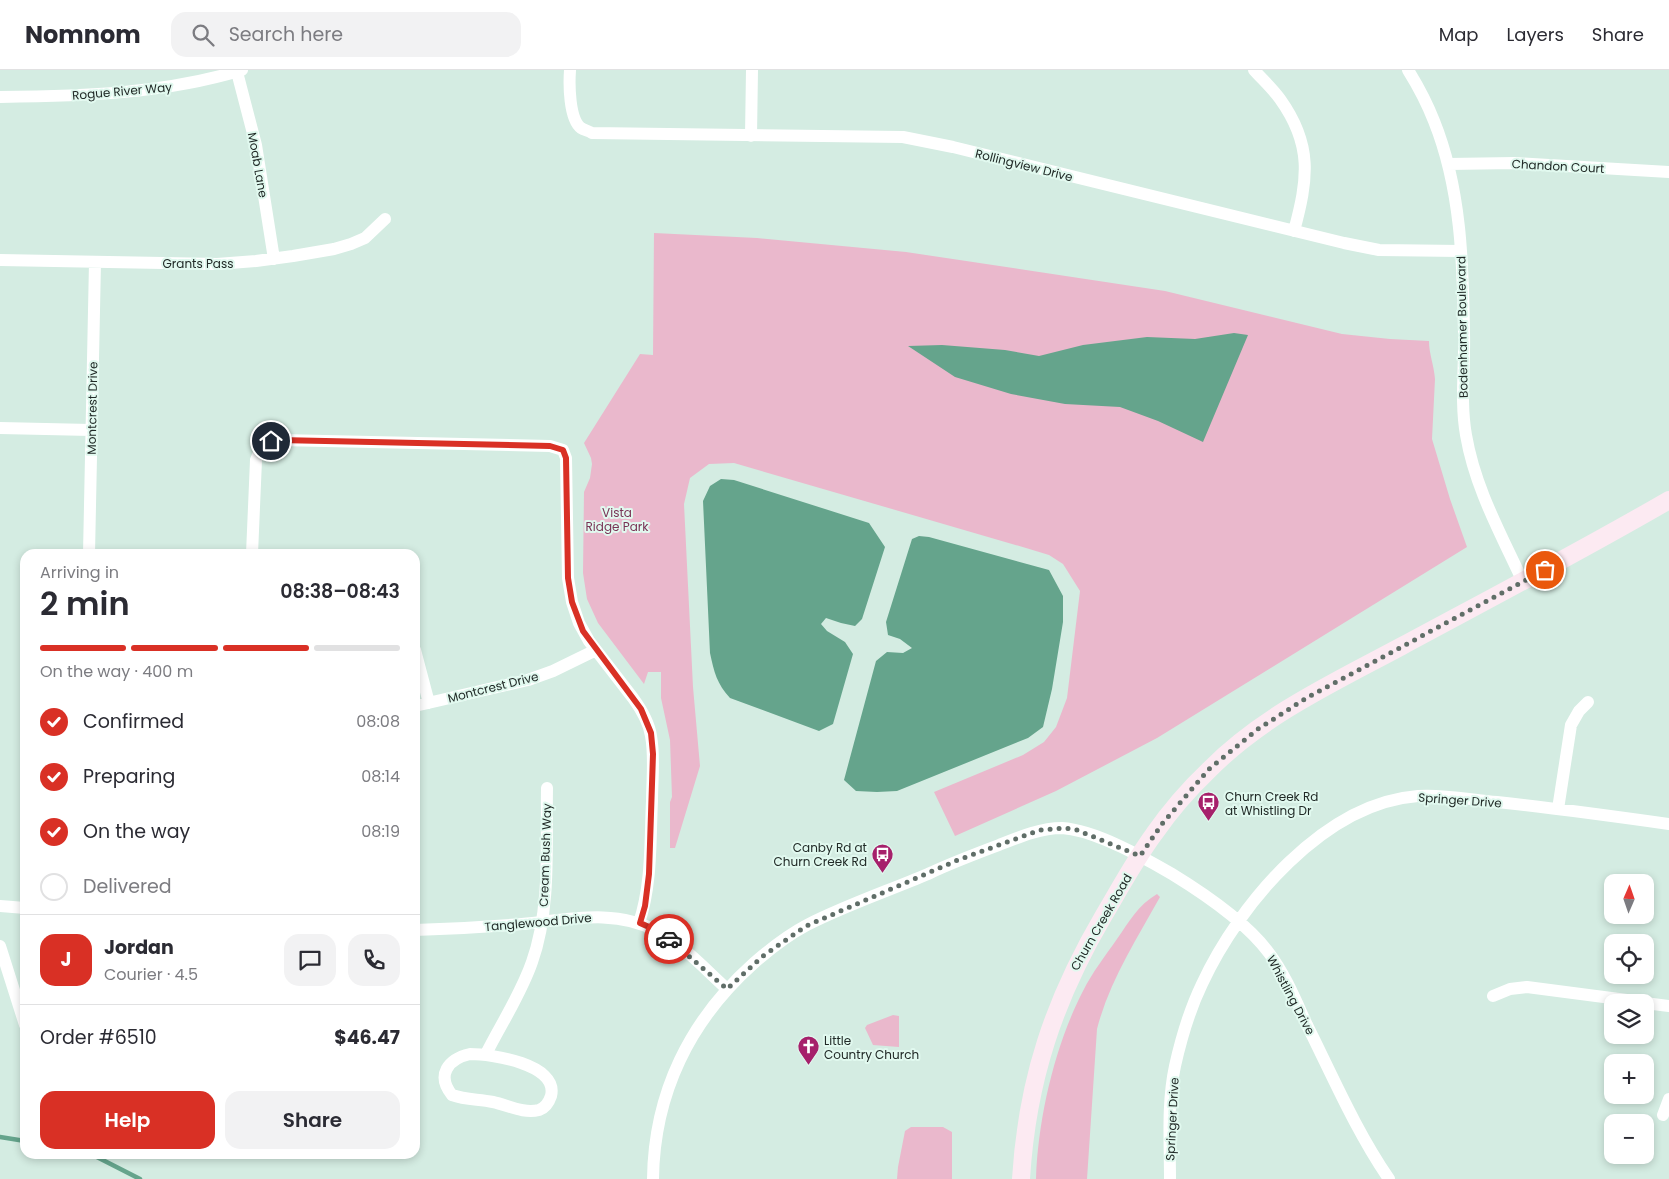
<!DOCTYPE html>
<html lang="en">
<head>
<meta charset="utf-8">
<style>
  :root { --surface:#fff; --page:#f2f2f3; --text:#2b2b33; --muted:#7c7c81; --line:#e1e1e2; --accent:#d93025 }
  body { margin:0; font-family:Poppins,sans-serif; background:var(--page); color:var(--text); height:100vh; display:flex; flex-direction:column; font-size:19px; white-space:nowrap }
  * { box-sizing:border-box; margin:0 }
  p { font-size:16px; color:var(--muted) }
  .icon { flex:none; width:28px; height:28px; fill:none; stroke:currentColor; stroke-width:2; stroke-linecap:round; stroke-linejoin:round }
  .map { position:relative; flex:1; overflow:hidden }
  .side { position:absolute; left:20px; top:479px; width:400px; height:610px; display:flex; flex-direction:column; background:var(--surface); border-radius:15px; box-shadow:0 2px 8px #0003 }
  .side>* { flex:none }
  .needle { width:32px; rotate:2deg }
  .buttons { position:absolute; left:1604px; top:804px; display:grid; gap:10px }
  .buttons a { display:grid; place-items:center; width:50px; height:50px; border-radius:10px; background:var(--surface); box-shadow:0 2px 8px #0003; font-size:25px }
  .pin { position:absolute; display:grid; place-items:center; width:42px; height:42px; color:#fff; margin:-21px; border:2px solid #fff; border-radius:50%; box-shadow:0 1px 5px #0007 }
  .courier { position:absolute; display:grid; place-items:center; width:50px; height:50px; margin:-25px; border:4px solid #d93025; border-radius:50%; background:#fff; color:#222; box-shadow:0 1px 6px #0007 }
  .summary em { font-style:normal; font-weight:600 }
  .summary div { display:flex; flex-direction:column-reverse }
  .summary { display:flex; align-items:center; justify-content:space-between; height:85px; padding:0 20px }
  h1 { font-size:32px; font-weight:600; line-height:38px }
  .bar { display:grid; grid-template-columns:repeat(4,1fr); gap:8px 5px; align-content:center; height:60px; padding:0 20px }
  .bar i { height:6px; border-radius:4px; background:var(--line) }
  .bar .current { background:var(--accent) }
  .bar p { grid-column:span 4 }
  .line { display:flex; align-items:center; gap:12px; padding:0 20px; border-top:1px solid var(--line) }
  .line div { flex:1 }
  .round { display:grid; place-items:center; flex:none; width:52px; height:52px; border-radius:15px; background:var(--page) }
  ol { padding:0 20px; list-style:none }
  li { display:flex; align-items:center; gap:15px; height:55px }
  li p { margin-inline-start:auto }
  li .icon { padding:5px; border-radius:50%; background:var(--accent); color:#fff; stroke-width:4 }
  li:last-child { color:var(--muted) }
  li i { width:28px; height:28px; border:2px solid var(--line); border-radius:50% }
  .button { display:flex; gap:10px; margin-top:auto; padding:10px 20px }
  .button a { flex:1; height:58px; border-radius:15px; background:var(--accent); color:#fff; font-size:20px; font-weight:600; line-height:58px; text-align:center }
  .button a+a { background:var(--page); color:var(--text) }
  header { display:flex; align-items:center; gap:30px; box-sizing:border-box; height:70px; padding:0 25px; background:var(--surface); border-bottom:1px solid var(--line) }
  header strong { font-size:24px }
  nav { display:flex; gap:28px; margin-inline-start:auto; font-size:18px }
  .search { width:350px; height:45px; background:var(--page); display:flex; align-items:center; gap:12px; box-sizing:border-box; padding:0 18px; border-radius:15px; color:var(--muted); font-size:19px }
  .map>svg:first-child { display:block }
</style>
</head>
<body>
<header>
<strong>Nomnom</strong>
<div class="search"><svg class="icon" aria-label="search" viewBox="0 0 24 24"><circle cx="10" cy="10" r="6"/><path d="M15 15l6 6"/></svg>Search here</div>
<nav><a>Map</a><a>Layers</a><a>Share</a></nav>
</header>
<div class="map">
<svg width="1669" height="1109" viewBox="0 0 1669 1109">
  <rect width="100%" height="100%" fill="#d4ece2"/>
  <path fill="#eab8cc" d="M 654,163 L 757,168 L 906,182 L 1165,221 L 1342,264 L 1390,269 L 1429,271 C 1429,284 1434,295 1435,309 L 1432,369 L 1450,429 L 1467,477 L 1157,668 L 1056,721 L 955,766 L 934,722 L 1023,685 L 1044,672 L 1056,657 L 1067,628 L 1080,521 L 1063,494 L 1049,485 L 1026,478 L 734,393 L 709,394 L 690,408 L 684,434 L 693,617 L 700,696 L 675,778 L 670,778 L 670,732 L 672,727 L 670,670 L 661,628 L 661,602 L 648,602 L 644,614 L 598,553 L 587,529 L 583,503 L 584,422 L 590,408 L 592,394 L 591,388 L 584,373 L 640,284 L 653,285 Z
    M 1157,824 L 1160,827 C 1136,870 1109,912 1097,959 L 1087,1109 L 1036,1109 C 1038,1048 1055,975 1083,921 C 1092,903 1105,886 1117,869 C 1129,852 1138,835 1157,824 Z
    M 893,945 L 899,946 L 899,977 L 873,975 L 865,958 L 867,955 Z
    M 911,1057 L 943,1057 L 952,1062 L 952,1109 L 897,1109 L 898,1097 L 905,1061 Z"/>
  <path fill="#65a48c" d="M 1234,263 L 1248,265 L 1203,372 L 1158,351 L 1120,337 L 1065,334 L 1011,324 L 955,307 L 908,276 L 942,275 L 1005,280 L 1039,286 L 1083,275 L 1147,267 L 1195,269 Z
    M 721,409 L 734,410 L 869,453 L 885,477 L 862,549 L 855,556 L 841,553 L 826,548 L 821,554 L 827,561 L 845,572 L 853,584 L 833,654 L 819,661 L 730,628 C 717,614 714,602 710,583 L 703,431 L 710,416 Z
    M 919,466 L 929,467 L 1049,500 L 1063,526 L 1063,552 L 1052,619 L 1043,657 L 1028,668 L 897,721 L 877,722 L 856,721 L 844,710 L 876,591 L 887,582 L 903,583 L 912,578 L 900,569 L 888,565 L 886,552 L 912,469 Z"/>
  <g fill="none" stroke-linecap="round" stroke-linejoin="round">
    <path stroke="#65a48c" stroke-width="4.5" d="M 0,1067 L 25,1071
      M 91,1084 L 140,1109"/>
    <path stroke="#fff" stroke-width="12" d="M 570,0 C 569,14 569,49 581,58 C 584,60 589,61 592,63 L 903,67 L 953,77 L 1344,173 L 1379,180 L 1461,181
      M 1254,0 C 1262,9 1272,18 1280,29 C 1313,75 1308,109 1294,161
      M 1408,0 C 1418,16 1427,33 1434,51 C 1461,118 1463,192 1464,263 C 1465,297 1460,331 1466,365 C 1475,418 1501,464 1523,512
      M 237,2 L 256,75 L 274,189
      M 0,27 C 82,26 163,24 242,0
      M 751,66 L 752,0
      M 1448,94 L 1515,93 L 1669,102
      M 0,190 L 217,194 L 256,191 L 293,186 L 334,179 L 351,174 L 365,168 L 385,149
      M 0,358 L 91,360
      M 89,484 L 95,192
      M 252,484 L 256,390 C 260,378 266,373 279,370 L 550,376 L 563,380 L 566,388 L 568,508 L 572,532 L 579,553 L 589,571 L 633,628 C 641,639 649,652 651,666 C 655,687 652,710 652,731 C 650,772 652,814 639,853
      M 415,580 L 429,633
      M 415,636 L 528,610 L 553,601 L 596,580
      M 1558,739 L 1571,655 L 1579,641 L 1588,632
      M 0,836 L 25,838
      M 415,860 C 451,859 486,857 522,854 C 567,850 614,838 657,861 C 683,875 705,899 727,919
      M 0,876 L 25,955
      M 1493,926 L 1510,919 L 1527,917 L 1642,932
      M 1645,933 L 1669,936
      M 470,984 C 491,984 559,994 551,1026 C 549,1032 545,1038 539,1040 C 523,1044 508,1035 493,1032 C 479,1029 466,1030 452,1025 C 436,1005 448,989 470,984 Z
      M 486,984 C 501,954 521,924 532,892 C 551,839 546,775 547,718
      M 1663,1045 L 1669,1029
      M 653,1109 C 654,1023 690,950 754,893 C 770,879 788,865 807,855 C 846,835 888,821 928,804 C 951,793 975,784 999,775 C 1019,767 1040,758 1062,758 C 1095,760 1143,787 1172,804 C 1203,823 1247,853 1269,883 C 1285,904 1296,931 1307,955 C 1333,1007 1356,1061 1389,1109
      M 1170,1109 C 1170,1072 1167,1033 1175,996 C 1181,969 1190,939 1202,914 C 1239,834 1324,733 1418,726 C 1444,724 1471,730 1497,732 C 1554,738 1612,746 1669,754"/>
    <path stroke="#fceaf2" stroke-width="18" d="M 1021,1109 C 1027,1010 1054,930 1104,845 C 1120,818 1135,790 1154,764 C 1170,741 1189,719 1209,700 C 1263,645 1335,612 1402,576 C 1491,528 1581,481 1669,430"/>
  </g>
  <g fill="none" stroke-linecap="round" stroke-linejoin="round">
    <path stroke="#606e68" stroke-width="5" stroke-dasharray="0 9" d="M 669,869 L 727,919 L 763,886 L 806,856 L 958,790 L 1040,760 L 1064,758 L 1077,760 L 1140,786 L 1162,754 L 1209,699 L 1258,659 L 1308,627 L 1545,500"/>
    <path stroke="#d93025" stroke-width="6" d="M 271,371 L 279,370 L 550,376 L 563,380 L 566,388 L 568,508 L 572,532 L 583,561 L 641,639 L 651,663 L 653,684 L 649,804 L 645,836 L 640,853 L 658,861 L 669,869"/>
  </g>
  <defs>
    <symbol id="bus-pin" viewBox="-11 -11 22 30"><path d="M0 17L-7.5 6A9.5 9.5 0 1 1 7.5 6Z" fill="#a6206b" stroke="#e1f9ef"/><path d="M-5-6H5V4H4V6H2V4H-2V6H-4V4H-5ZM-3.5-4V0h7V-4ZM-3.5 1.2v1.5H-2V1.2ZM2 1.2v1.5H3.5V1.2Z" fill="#fff"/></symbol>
    <symbol id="church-pin" viewBox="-11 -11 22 30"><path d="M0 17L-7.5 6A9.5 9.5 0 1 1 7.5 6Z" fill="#a6206b" stroke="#e1f9ef"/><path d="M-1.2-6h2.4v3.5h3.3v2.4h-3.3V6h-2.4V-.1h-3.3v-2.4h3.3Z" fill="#fff"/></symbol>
  </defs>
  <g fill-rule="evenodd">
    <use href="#bus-pin" x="1196" y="720" width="25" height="34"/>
    <use href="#bus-pin" x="870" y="772" width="25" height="34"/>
    <use href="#church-pin" x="796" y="964" width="25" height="34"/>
  </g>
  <g text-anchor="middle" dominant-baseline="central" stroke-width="4" stroke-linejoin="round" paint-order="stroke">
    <g font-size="12" fill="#212a27" stroke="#e1f9ef">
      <text transform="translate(122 21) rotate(-5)">Rogue River Way</text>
      <text transform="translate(258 95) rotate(80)">Moab Lane</text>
      <text transform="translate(1024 95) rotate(14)">Rollingview Drive</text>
      <text transform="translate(1558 96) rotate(3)">Chandon Court</text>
      <text x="198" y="193">Grants Pass</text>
      <text transform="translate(1462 257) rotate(-91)">Bodenhamer Boulevard</text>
      <text transform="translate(92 338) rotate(-89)">Montcrest Drive</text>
      <text transform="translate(493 617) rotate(-14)">Montcrest Drive</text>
      <text transform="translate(1460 730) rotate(4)">Springer Drive</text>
      <text transform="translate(545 785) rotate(-88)">Cream Bush Way</text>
      <text transform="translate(538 852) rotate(-5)">Tanglewood Drive</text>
      <text transform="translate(1101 852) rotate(-60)">Churn Creek Road</text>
      <text transform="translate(1291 925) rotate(62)">Whistling Drive</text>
      <text transform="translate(1172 1049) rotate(-87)">Springer Drive</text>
    </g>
    <g font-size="12" fill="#793355" stroke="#e1f9ef">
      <text x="617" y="442">Vista<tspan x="617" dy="14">Ridge Park</tspan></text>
    </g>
    <g font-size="12" fill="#212a27" stroke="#e1f9ef" text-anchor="start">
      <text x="1225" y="726">Churn Creek Rd<tspan x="1225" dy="14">at Whistling Dr</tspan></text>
      <text x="867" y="777" text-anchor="end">Canby Rd at<tspan x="867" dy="14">Churn Creek Rd</tspan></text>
      <text x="824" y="970">Little<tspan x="824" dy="14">Country Church</tspan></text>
    </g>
  </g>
</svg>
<div class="buttons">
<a><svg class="needle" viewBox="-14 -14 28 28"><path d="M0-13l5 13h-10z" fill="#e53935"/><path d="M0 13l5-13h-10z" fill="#7c7c81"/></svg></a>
<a><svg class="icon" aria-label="locate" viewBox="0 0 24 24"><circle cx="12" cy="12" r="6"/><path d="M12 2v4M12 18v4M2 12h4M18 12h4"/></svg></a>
<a><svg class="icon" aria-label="layers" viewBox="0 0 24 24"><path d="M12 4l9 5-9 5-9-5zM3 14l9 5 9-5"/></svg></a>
<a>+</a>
<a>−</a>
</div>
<div class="pin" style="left:1545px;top:500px;background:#ea580c"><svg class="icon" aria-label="bag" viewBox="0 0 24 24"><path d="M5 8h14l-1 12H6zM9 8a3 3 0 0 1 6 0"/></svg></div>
<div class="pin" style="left:271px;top:371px;background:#1f2937"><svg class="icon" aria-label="home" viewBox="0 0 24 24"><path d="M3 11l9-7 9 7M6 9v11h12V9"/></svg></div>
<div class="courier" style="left:669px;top:869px"><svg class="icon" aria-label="car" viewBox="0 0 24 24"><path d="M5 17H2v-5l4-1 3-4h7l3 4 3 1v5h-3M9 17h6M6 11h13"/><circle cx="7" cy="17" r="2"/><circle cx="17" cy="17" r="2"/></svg></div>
<section class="side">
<div class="summary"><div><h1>2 min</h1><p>Arriving in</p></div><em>08:38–08:43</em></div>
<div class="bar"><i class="current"></i><i class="current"></i><i class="current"></i><i></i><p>On the way · 400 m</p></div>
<ol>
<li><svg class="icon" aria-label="check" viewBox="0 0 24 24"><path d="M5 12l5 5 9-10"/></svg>Confirmed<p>08:08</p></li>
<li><svg class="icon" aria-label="check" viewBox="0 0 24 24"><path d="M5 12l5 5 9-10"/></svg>Preparing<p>08:14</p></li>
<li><svg class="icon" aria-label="check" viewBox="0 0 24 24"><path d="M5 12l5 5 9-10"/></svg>On the way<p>08:19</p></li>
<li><i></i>Delivered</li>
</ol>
<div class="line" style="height:90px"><b class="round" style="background:var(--accent);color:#fff">J</b><div><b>Jordan</b><p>Courier · 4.5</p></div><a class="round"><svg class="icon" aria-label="chat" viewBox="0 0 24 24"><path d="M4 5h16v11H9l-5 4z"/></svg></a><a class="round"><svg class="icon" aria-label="phone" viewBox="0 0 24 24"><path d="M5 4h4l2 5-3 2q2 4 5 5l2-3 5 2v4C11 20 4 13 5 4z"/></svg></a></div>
<div class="line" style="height:65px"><div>Order #6510</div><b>$46.47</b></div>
<div class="button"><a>Help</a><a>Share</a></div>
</section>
</div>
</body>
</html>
